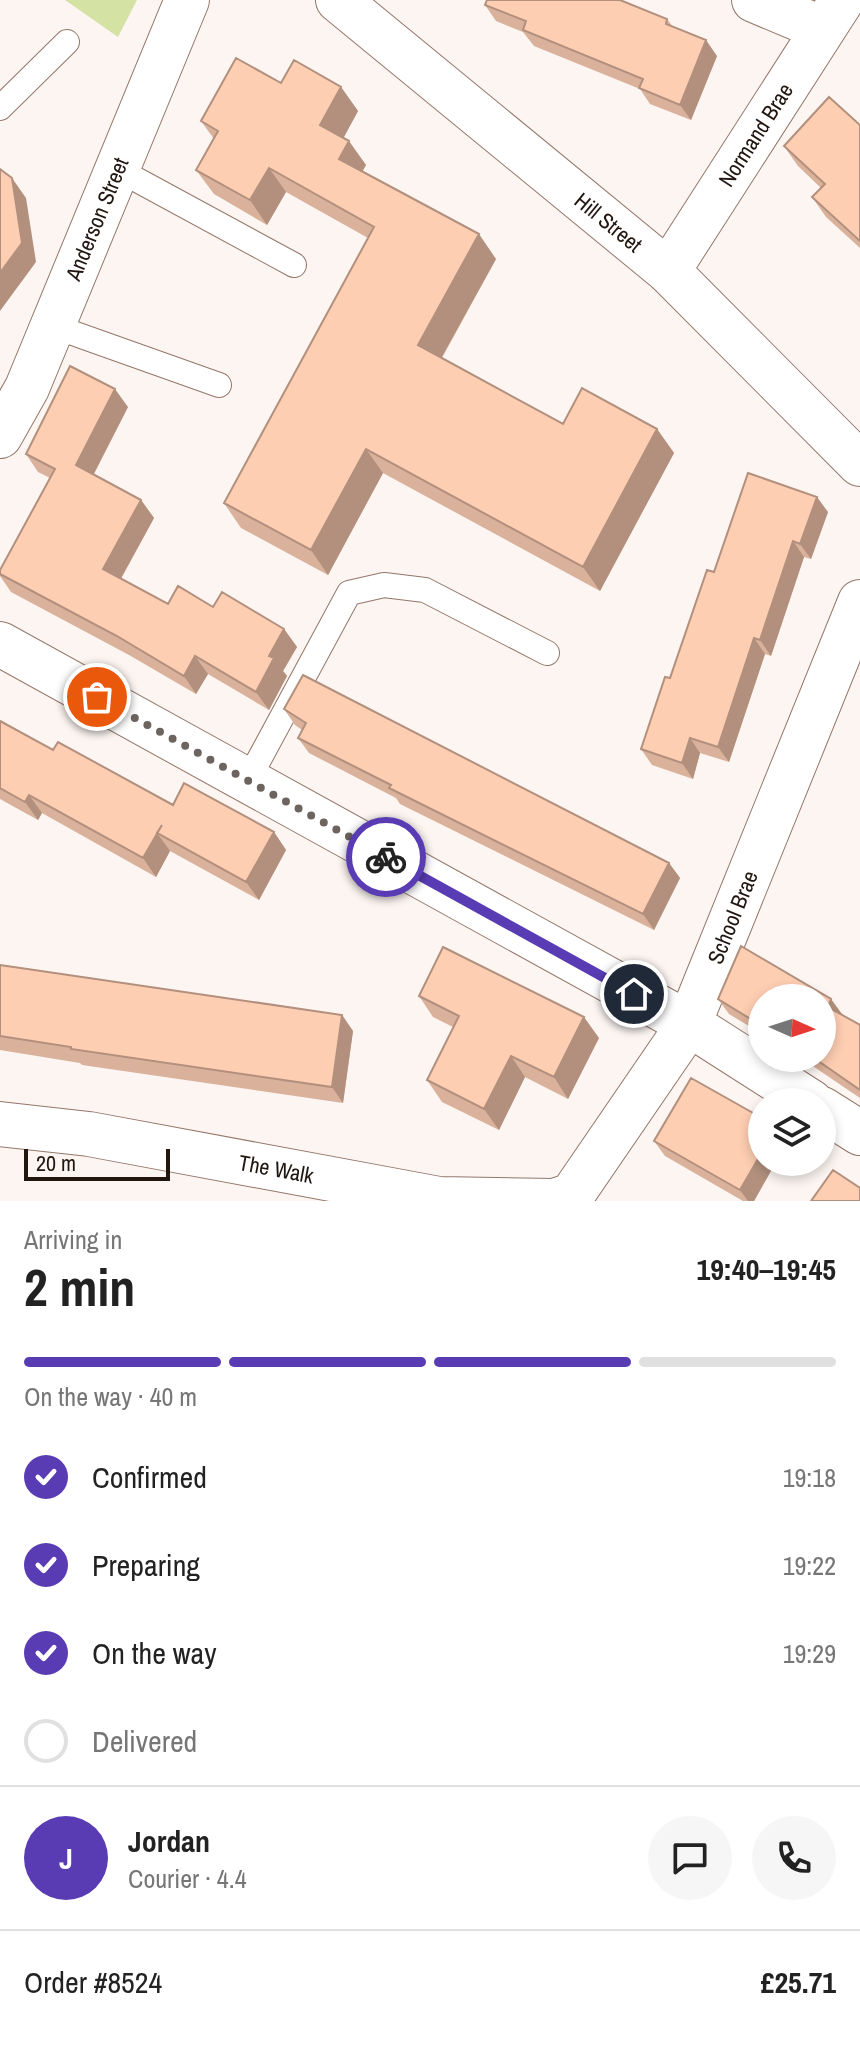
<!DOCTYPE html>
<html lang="en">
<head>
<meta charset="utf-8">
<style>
  :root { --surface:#fff; --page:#f6f6f6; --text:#222; --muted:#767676; --line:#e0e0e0; --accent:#593cb4 }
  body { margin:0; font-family:"Archivo Narrow",sans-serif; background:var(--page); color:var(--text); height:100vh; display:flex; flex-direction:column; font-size:30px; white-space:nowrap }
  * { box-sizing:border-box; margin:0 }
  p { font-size:26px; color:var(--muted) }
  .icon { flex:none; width:44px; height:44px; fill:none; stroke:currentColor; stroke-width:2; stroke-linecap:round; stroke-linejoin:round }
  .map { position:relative; height:1201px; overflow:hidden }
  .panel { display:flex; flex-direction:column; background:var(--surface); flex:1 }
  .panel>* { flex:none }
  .needle { width:52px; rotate:93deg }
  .controls { position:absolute; left:748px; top:984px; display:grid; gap:16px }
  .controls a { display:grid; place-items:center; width:88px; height:88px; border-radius:50%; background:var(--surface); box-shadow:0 4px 12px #0003; font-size:40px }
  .scale { position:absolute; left:24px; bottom:20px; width:146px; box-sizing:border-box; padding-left:8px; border:4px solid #211610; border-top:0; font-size:22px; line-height:28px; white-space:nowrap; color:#211610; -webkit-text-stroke:6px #fcf5f2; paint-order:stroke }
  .pin { position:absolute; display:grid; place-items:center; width:68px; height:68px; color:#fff; margin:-34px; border:4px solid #fff; border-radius:50%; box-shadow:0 2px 8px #0007 }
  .courier { position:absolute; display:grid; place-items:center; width:80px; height:80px; margin:-40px; border:6px solid #593cb4; border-radius:50%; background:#fff; color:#222; box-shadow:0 2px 10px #0007 }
  .overview em { font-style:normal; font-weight:700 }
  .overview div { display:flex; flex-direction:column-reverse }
  .overview { display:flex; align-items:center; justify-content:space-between; height:136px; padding:0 24px }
  h1 { font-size:52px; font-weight:700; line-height:60px }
  .bar { display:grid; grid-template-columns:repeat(4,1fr); gap:12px 8px; align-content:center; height:96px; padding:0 24px }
  .bar i { height:10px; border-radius:6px; background:var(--line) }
  .bar .on { background:var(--accent) }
  .bar p { grid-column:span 4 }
  .line { display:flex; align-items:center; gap:20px; padding:0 24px; border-top:2px solid var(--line) }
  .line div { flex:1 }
  .round { display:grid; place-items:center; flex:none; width:84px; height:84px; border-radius:42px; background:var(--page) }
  ol { padding:0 24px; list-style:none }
  li { display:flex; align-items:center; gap:24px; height:88px }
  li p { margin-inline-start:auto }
  li .icon { padding:8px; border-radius:50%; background:var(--accent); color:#fff; stroke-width:4 }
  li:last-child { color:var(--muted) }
  li i { width:44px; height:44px; border:4px solid var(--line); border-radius:50% }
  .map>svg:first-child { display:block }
</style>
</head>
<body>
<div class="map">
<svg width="860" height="1201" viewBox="0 0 860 1201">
  <rect width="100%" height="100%" fill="#fcf5f2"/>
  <path fill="#d4e3a3" d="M 65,0 L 137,0 L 118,37 Z"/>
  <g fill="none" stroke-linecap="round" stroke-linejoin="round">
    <defs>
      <path id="lane" d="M 0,108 L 67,42
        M 117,169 L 294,265
        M 53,326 L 219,385
        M 248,780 L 349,593 L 384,585 L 425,590 L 547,653"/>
      <g id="street">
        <path id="s1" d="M 338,0 L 668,271 L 860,464"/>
        <path d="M 754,0 L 823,29"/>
        <path id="s2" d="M 668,271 L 842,0"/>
        <path id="s3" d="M 0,436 L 27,388 L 187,0"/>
        <path d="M 0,644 L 689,1024 L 811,1102"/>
        <path d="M 822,1109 L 860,1133"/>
        <path id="s4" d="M 0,1124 L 89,1134 L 439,1199 L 554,1201 L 572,1195 L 689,1024 L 860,602"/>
      </g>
    </defs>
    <use href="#lane" stroke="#947769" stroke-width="26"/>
    <use href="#street" stroke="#947769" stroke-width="46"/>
    <use href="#lane" stroke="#fff" stroke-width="24"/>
    <use href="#street" stroke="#fff" stroke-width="44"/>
  </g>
  <path fill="#dab19a" d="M 485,5 L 667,19 L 673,27 L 717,56 L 691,120 L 650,104 L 640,89 L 534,46 L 523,32 L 496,21 Z
    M 341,87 L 358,111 L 343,138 L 366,165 L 362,171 L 496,259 L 442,358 L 563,424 L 657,429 L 674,453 L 600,591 L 383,473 L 328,575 L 241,528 L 224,503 L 368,238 L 286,192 L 267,225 L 214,194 L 196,170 L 214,139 L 201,121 Z
    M 860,125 L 860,248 L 826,217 L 812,197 L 821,188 L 798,166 L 784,146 Z
    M 128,407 L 94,474 L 141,500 L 154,518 L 121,579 L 168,604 L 213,607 L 284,629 L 297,647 L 283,671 L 287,676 L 269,710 L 208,674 L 196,694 L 129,655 L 11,592 L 0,576 L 0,570 L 50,478 L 38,472 L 26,454 Z
    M 828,512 L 811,559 L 804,557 L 771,656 L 765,654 L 729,762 L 700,753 L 693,779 L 652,765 L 641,749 L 714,572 Z
    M 284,709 L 669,863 L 680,878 L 654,930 L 400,804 L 396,798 L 309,753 L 298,738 L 302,730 L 295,725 Z
    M 0,720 L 53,750 L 173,805 L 274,832 L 286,850 L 259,900 L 170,851 L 156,877 L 42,813 L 38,820 L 0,799 Z
    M 741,946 L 831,999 L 841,1015 L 860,1025 L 860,1098 L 801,1058 L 822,1058 L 822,998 L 762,998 L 762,1034 L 729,1014 L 718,999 Z
    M 0,965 L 342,1015 L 353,1031 L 343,1103 L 82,1065 L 80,1063 L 0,1050 Z
    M 419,996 L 599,1038 L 568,1099 L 525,1077 L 499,1130 L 442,1102 L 427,1080 L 453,1027 L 433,1017 Z
    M 654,1141 L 762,1162 L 776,1162 L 754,1201 L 743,1201 L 665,1156 Z"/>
  <path fill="#b2907d" d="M 706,40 L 717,56 L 691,120 L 680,105 Z
    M 341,87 L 358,111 L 337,150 L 320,125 Z
    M 349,141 L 366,165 L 356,183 L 339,159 Z
    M 269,168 L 286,192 L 267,225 L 250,200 Z
    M 12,178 L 26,198 L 36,262 L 0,311 L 0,273 Z
    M 479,234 L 496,259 L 435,369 L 418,345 Z
    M 115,389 L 128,407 L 89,483 L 76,465 Z
    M 657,429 L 674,453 L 600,591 L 583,567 Z
    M 366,449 L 383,473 L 328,575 L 311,550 Z
    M 817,497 L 828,512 L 811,559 L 800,544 Z
    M 141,500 L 154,518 L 116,587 L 103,569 Z
    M 793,541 L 804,557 L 771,656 L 760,640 Z
    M 284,629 L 297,647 L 283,671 L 287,676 L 269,710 L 256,692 L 269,656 Z
    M 754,638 L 765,654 L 729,762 L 718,747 Z
    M 195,656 L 208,674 L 196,694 L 184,676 Z
    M 690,738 L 700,753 L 693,779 L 682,763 Z
    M 29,795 L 42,813 L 38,820 L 25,802 Z
    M 162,825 L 157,833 L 170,851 L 156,877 L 143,858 Z
    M 274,832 L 286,850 L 259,900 L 246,882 Z
    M 669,863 L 680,878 L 654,930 L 643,914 Z
    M 831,999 L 842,1014 L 838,1022 L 828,1007 Z
    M 342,1015 L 353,1031 L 343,1103 L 332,1087 Z
    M 584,1017 L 599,1038 L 568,1099 L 554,1077 Z
    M 511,1056 L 525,1077 L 499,1130 L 484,1109 Z
    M 762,1152 L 762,1162 L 776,1162 L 754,1201 L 748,1201 L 740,1190 Z"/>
  <path fill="#feceb3" stroke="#b2907d" stroke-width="2" d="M 487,0 L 620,0 L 667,19 L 666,24 L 706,40 L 680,105 L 639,88 L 643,79 L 523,30 L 526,21 L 485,5 Z
    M 236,58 L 281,83 L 294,60 L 341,87 L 320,125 L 349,141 L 339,159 L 479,234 L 418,345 L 563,424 L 582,388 L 657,429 L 583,567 L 366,449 L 311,550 L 224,503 L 374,227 L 269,168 L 250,200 L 196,170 L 218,131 L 201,121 Z
    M 829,97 L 860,125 L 860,241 L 812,197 L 825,184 L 784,146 Z
    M 0,169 L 12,178 L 22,243 L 0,273 Z
    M 70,366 L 115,389 L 76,465 L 141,500 L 103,569 L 168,604 L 178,586 L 213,607 L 222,592 L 284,629 L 269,656 L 274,658 L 256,692 L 195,656 L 184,676 L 117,636 L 0,574 L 0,570 L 55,469 L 26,454 Z
    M 748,473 L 817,497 L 800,544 L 793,541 L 760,640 L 754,638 L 718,747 L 690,738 L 682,763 L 641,749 L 665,677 L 670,678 L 707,570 L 714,572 Z
    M 303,675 L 669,863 L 643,914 L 389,788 L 391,785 L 298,738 L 306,723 L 284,709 Z
    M 0,721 L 53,750 L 58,742 L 173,805 L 184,783 L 274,832 L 246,882 L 157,833 L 162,825 L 143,858 L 29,795 L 25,802 L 0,788 Z
    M 741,946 L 831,999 L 828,1007 L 860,1025 L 860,1090 L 814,1058 L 822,1058 L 822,998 L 762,998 L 762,1026 L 718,999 Z
    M 443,947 L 584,1017 L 554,1077 L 511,1056 L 484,1109 L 427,1080 L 459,1016 L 419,996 Z
    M 0,965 L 342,1015 L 332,1087 L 71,1049 L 71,1047 L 0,1036 Z
    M 691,1078 L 762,1118 L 762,1152 L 740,1190 L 654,1141 Z
    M 833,1170 L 860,1188 L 860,1201 L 811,1201 Z"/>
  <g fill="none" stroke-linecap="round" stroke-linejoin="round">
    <path stroke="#6e645f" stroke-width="8" stroke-dasharray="0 14.4" d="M 97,697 L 386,857"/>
    <path stroke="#593cb4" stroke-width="10" d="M 386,857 L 634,994"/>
  </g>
  <g text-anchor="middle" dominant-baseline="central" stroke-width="6" stroke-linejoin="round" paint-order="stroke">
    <g font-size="22" fill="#211610" stroke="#fcf5f2">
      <text stroke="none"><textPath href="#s2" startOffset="162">Normand Brae</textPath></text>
      <text stroke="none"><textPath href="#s3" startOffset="238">Anderson Street</textPath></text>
      <text stroke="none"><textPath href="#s1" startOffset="350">Hill Street</textPath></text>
      <text stroke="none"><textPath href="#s4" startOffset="902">School Brae</textPath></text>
      <text stroke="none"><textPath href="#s4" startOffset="280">The Walk</textPath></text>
    </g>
  </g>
</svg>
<div class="controls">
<a><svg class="needle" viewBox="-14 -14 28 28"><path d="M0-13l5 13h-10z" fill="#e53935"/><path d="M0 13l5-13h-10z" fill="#767676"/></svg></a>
<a><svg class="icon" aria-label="layers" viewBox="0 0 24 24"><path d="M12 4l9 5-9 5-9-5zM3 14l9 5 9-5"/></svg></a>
</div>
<div class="scale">20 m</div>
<div class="pin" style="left:97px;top:697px;background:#ea580c"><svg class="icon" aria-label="bag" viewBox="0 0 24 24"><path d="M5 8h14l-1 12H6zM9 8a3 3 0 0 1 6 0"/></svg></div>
<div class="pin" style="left:634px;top:994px;background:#1f2937"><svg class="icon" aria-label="home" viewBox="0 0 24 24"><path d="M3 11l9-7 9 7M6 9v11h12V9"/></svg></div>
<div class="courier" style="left:386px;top:857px"><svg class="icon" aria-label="bike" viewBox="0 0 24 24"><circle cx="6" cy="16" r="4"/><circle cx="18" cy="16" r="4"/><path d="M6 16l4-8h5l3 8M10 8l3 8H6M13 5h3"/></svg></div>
</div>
<section class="panel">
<div class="overview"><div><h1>2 min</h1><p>Arriving in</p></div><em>19:40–19:45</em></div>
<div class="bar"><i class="on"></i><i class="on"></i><i class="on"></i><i></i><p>On the way · 40 m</p></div>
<ol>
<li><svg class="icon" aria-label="check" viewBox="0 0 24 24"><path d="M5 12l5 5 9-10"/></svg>Confirmed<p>19:18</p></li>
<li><svg class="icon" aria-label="check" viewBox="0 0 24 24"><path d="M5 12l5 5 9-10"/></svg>Preparing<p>19:22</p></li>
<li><svg class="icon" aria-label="check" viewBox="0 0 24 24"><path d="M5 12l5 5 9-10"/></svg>On the way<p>19:29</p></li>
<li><i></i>Delivered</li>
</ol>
<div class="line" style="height:144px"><b class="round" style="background:var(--accent);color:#fff">J</b><div><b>Jordan</b><p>Courier · 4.4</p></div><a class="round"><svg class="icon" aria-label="chat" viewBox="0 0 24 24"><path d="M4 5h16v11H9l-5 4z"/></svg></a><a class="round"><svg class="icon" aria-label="phone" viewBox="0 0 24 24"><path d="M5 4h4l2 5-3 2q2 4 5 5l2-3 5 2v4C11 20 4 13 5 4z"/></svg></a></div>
<div class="line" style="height:104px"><div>Order #8524</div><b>£25.71</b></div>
</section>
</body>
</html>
